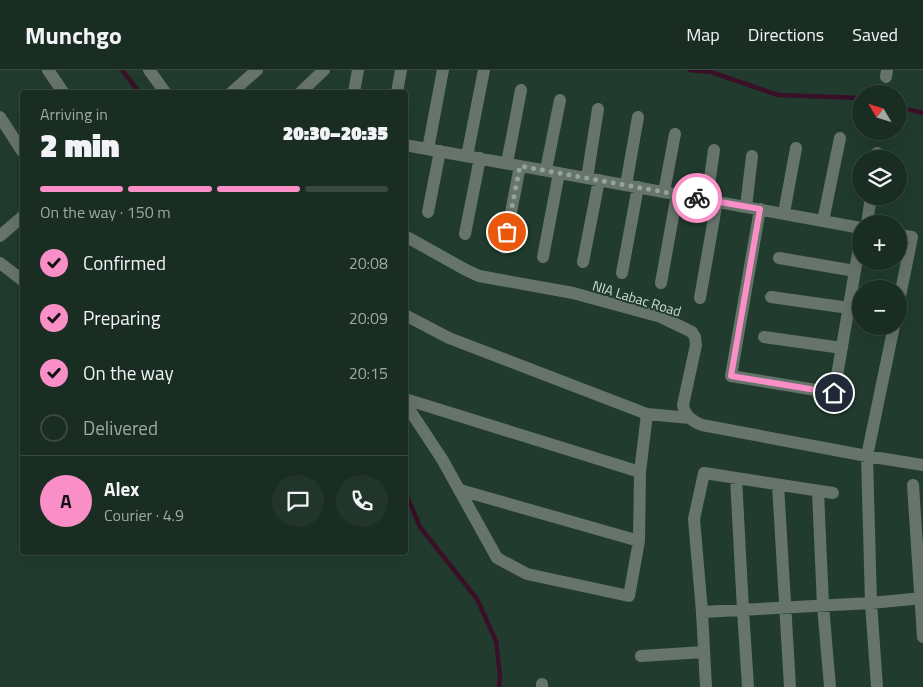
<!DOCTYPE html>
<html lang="en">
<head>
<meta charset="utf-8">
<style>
  :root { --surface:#192d22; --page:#22352a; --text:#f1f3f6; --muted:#9fa8a5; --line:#374940; --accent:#fa8fc8 }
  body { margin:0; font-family:"Titillium Web",sans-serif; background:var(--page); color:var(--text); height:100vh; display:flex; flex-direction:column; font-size:19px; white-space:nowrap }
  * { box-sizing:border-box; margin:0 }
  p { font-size:16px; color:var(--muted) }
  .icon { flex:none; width:28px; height:28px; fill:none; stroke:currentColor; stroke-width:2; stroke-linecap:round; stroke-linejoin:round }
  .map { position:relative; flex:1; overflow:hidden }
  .details { position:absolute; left:20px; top:20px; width:388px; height:465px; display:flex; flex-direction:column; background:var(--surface); border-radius:5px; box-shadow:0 5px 20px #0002,0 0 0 1px var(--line) }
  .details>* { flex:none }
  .needle { width:32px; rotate:308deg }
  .controls { position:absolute; left:852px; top:15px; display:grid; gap:10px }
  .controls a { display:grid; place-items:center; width:55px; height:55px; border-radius:50%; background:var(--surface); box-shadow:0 5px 20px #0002,0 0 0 1px var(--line); font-size:25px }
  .pin { position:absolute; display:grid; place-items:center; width:42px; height:42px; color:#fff; margin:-21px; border:2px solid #fff; border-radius:50%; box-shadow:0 1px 5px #0007 }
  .courier { position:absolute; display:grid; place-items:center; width:50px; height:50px; margin:-25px; border:4px solid #fa8fc8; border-radius:50%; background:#fff; color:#222; box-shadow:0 1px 6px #0007 }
  .summary em { font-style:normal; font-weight:800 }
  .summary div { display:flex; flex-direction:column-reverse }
  .summary { display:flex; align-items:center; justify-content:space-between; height:85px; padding:0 20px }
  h1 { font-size:32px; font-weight:800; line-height:38px }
  .bar { display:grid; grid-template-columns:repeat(4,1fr); gap:8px 5px; align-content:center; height:60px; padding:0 20px }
  .bar i { height:6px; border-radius:4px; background:var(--line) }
  .bar .current { background:var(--accent) }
  .bar p { grid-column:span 4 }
  .line { display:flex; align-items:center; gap:12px; padding:0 20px; border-top:1px solid var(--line) }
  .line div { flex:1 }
  .round { display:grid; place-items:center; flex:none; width:52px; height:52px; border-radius:26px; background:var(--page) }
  ol { padding:0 20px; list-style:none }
  li { display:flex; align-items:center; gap:15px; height:55px }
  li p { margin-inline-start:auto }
  li .icon { padding:5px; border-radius:50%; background:var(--accent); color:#111; stroke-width:4 }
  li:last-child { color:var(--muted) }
  li i { width:28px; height:28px; border:2px solid var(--line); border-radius:50% }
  header { display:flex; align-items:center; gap:30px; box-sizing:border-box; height:70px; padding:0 25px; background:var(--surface); border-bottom:1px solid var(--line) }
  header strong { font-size:24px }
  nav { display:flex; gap:28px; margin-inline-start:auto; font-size:18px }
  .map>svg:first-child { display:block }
</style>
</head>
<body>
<header>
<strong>Munchgo</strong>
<nav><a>Map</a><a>Directions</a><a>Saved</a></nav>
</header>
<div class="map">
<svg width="923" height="617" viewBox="0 0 923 617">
  <rect width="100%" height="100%" fill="#213c2e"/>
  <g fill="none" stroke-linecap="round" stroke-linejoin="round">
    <path stroke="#391027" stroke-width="4.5" d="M 122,0 L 139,22
      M 690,0 L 711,2 L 778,25 L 861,28
      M 899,37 L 923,43
      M 405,421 L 420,457 L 477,529 L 496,571 L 500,606 L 499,617"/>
    <path stroke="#67746c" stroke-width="12" d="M 48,0 L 63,22
      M 149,0 L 165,22
      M 886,7 L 887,0
      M 232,22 L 257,0
      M 301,22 L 324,0
      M 354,22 L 358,0
      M 397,22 L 401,0
      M 0,47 L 22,81
      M 405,75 L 861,158
      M 428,79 L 443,0
      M 467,86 L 484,0
      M 877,89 L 877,83
      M 507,93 L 521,20
      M 546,100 L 560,30
      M 587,108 L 598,39
      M 626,115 L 638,47
      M 664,122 L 675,64
      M 707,129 L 714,80
      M 746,137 L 752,86
      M 760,139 L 731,306 L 834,323 L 861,166
      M 428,142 L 440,81
      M 784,143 L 796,78
      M 823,151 L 840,68
      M 867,154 L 871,126
      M 465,164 L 480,88
      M 899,165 L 912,167 L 899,231
      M 0,166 L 22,147
      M 405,166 L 466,200 L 479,206 L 573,223 L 661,247 L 692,262 L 695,267 L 696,275 L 683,335 C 685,346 692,351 702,355 L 867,386 L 923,395
      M 504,178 L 520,96
      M 543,187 L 559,103
      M 779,188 L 855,201
      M 583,192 L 599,110
      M 0,193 L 22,210
      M 622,203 L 638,117
      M 661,213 L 677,124
      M 771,227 L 849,238
      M 700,228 L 717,131
      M 405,245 L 449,268 L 647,344 L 690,348
      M 764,267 L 842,278
      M 405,329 L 640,402
      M 405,333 L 442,389 L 497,488 L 527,504 L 629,526 L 639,471 L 640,402 L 647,344
      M 736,408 L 743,540 L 748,617
      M 778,415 L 790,617
      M 913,415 L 923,567
      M 460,420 L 639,471
      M 818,421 L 823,536 L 830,617
      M 702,542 L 694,449 L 704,403 L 833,423
      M 641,586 L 704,582
      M 542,614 L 542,617
      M 706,617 L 702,542 L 871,533 L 923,528
      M 877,617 L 871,533 L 867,386 L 894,256"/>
  </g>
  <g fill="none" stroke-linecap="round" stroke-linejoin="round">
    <path stroke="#91a59a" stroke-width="5" stroke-dasharray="0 9" d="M 507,162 L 520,96 L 697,128"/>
    <path stroke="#fa8fc8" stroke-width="6" d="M 697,128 L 760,139 L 731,306 L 834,323"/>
  </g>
  <g text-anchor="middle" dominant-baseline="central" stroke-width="4" stroke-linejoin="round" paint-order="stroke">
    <g font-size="14" fill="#cdddd4" stroke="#213c2e">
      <text transform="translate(637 228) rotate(17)">NIA Labac Road</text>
    </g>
  </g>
</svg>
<div class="controls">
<a><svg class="needle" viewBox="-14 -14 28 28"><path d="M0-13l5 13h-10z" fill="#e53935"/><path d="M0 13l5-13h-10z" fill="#9fa8a5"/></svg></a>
<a><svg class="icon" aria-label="layers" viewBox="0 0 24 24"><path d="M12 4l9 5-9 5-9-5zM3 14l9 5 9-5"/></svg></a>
<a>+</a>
<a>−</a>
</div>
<div class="pin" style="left:507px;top:162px;background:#ea580c"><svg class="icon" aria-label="bag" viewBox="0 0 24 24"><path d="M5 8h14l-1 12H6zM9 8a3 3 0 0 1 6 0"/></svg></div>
<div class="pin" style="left:834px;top:323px;background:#1f2937"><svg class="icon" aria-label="home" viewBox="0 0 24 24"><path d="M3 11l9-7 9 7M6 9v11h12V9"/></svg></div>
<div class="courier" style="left:697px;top:128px"><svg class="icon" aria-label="bike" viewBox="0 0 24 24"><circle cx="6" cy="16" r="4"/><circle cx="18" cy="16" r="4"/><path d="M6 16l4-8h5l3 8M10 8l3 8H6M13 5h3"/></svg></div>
<section class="details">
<div class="summary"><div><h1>2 min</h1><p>Arriving in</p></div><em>20:30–20:35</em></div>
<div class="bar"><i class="current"></i><i class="current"></i><i class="current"></i><i></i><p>On the way · 150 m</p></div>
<ol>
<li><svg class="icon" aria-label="check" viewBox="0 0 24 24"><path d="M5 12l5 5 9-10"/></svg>Confirmed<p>20:08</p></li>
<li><svg class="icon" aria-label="check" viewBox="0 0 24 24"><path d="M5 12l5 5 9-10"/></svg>Preparing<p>20:09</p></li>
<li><svg class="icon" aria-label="check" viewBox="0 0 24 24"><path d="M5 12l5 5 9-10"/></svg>On the way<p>20:15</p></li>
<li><i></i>Delivered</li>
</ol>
<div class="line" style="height:90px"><b class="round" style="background:var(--accent);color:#111">A</b><div><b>Alex</b><p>Courier · 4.9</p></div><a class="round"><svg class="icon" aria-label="chat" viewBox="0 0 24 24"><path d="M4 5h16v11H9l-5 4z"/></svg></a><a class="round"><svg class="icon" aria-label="phone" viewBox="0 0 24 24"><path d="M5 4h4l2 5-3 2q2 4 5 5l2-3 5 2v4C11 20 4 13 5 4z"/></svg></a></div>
</section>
</div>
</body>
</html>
